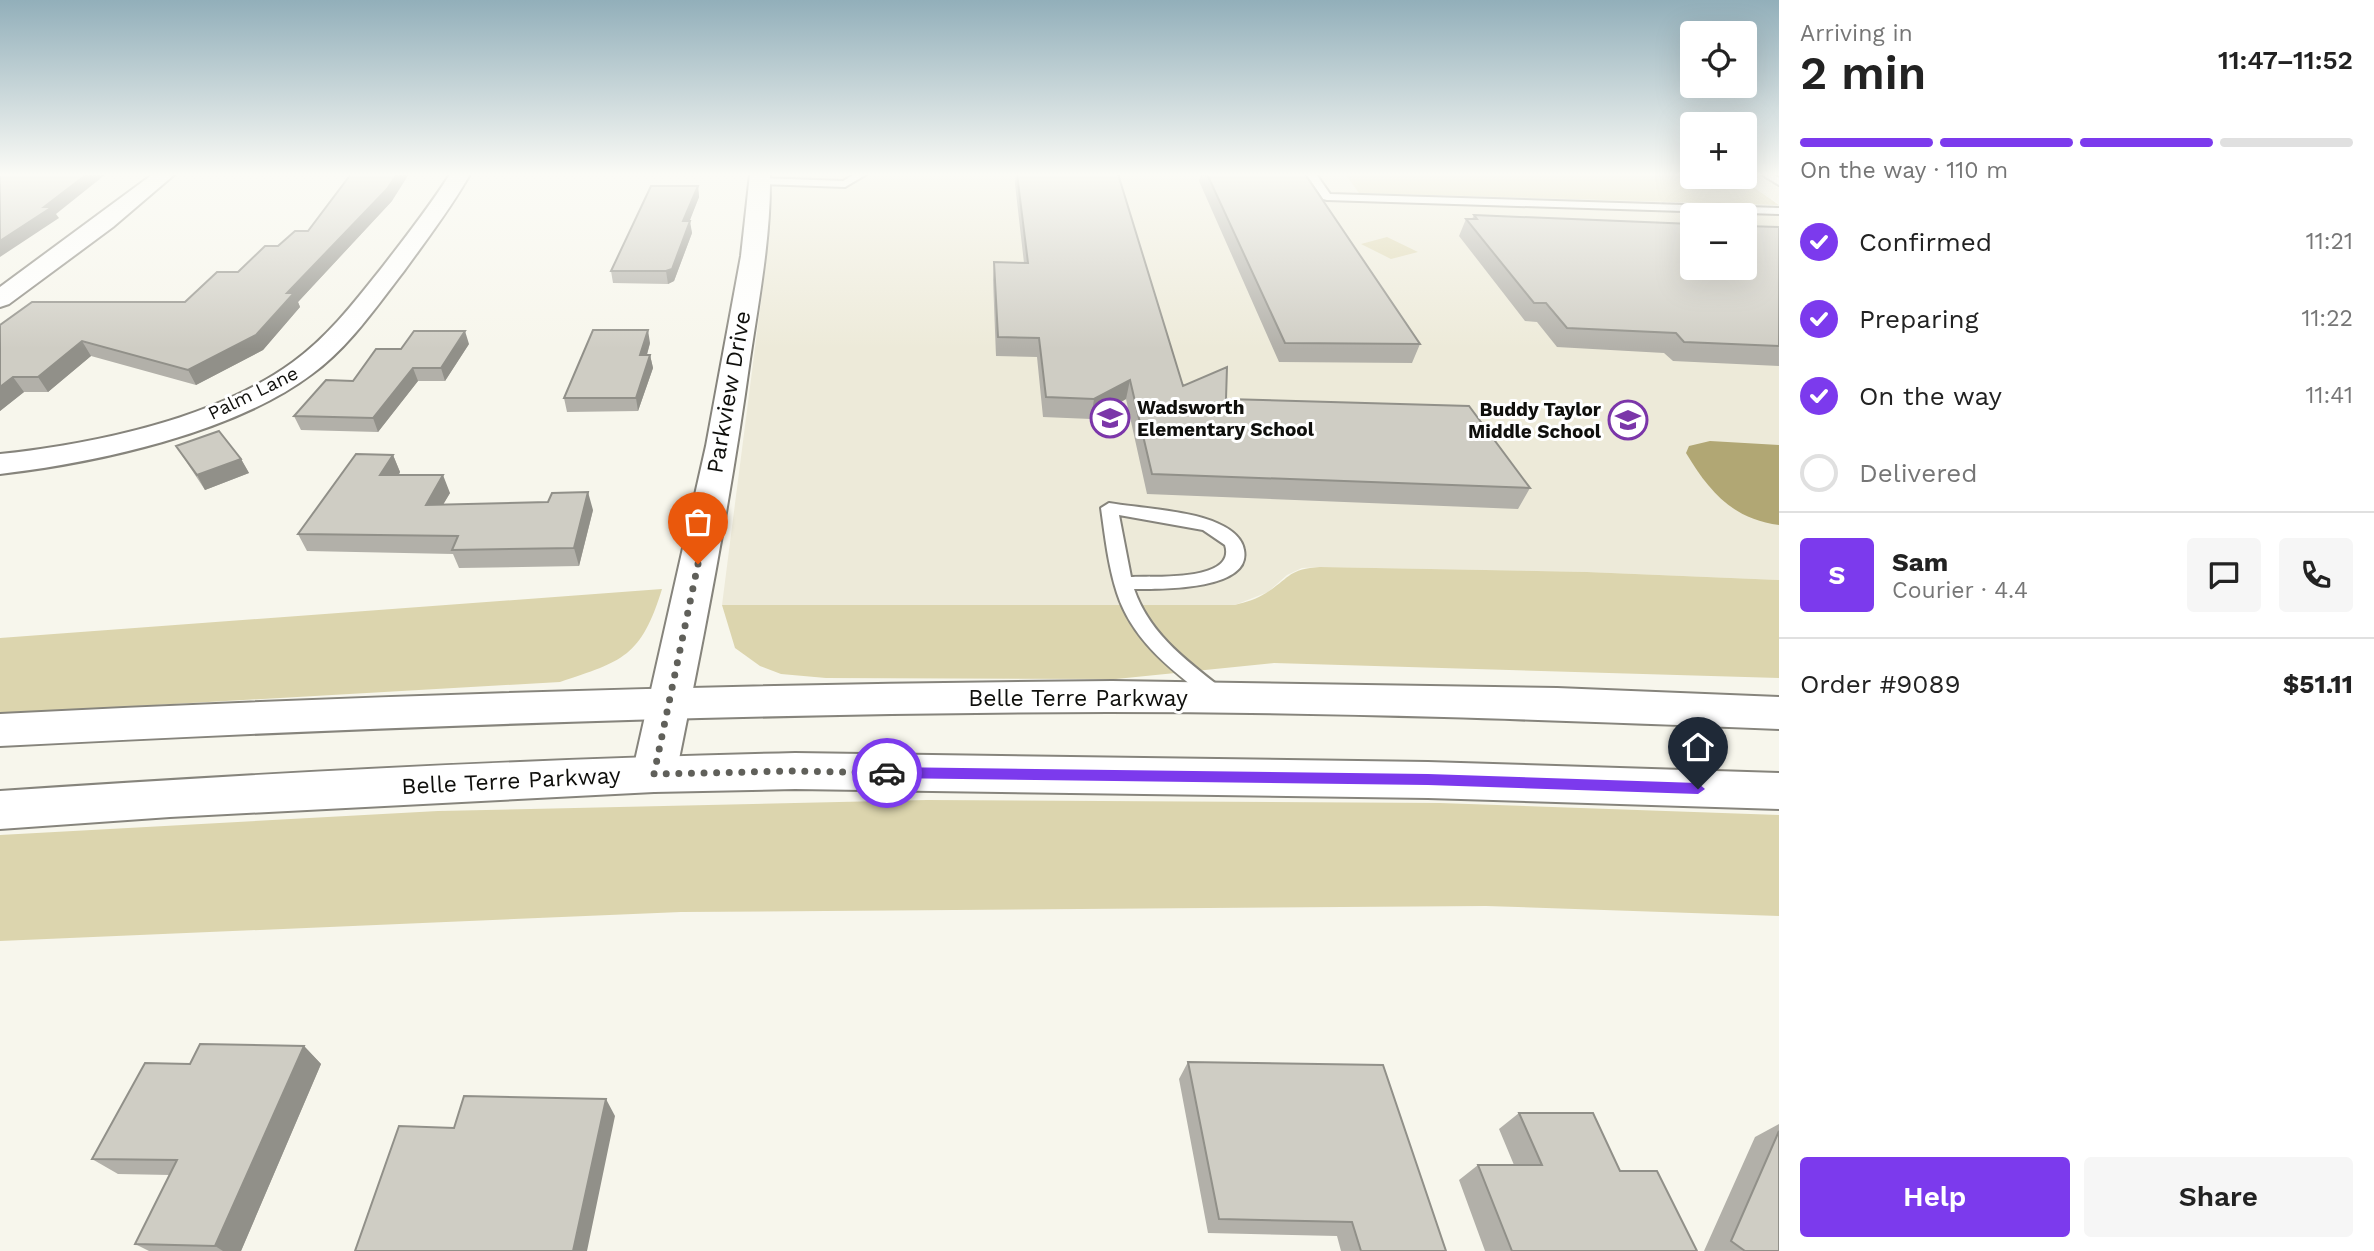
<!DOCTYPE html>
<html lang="en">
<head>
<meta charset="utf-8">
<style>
  :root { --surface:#fff; --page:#f6f6f6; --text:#222; --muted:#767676; --line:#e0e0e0; --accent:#7c3aed }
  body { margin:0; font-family:"Work Sans",sans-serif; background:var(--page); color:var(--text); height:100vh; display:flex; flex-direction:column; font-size:26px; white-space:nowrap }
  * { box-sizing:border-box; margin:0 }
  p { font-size:23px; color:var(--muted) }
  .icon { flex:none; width:38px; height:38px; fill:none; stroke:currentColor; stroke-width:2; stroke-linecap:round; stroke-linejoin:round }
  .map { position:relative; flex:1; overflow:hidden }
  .sheet { display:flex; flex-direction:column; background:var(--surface); width:595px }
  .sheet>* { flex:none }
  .tools { position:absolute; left:1680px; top:21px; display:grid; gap:14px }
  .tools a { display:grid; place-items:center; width:77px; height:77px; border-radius:7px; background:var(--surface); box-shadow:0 7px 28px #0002; font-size:35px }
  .pin { position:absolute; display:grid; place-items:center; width:60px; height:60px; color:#fff; margin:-72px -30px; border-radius:50% 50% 50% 0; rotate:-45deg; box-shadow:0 0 7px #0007 }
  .pin .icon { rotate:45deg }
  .courier { position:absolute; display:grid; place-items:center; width:70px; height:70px; margin:-35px; border:5px solid #7c3aed; border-radius:50%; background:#fff; color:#222; box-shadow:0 2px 9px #0007 }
  .overview em { font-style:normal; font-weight:600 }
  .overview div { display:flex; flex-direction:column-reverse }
  .overview { display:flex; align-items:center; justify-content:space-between; height:119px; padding:0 21px }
  h1 { font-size:46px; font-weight:600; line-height:52px }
  .bar { display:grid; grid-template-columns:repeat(4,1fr); gap:10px 7px; align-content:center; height:84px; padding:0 21px }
  .bar i { height:9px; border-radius:5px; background:var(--line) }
  .bar .current { background:var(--accent) }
  .bar p { grid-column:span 4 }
  .line { display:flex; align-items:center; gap:18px; padding:0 21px; border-top:2px solid var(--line) }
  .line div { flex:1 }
  .round { display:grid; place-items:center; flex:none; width:74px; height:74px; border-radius:7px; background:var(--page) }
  ol { padding:0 21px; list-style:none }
  li { display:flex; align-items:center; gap:21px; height:77px }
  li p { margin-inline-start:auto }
  li .icon { padding:7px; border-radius:50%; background:var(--accent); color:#fff; stroke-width:4 }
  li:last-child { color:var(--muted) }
  li i { width:38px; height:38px; border:4px solid var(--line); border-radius:50% }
  .cta { display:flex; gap:14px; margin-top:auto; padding:14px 21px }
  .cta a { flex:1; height:80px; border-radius:7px; background:var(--accent); color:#fff; font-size:28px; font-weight:600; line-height:80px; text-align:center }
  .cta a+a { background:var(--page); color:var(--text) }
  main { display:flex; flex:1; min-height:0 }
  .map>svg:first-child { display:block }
</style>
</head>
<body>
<main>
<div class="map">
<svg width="1779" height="1251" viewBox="0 0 1779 1251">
  <rect width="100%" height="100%" fill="#f7f6ec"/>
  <path fill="#edead9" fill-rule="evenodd" d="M 771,174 L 1345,174 L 1360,193 L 1779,205 L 1779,580 L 1587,572 L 1320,567 L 1302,568 L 1287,575 L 1268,592 L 1235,605 L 722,605 L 765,270 ZM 1692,215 L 1745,215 L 1745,268 L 1692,268 Z
    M 1745,174 L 1779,174 L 1779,204 L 1739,177 L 1745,177 Z"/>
  <path fill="#dcd5ae" d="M 1345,174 L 1692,174 L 1692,177 L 1739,177 L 1779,205 L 1359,193 Z
    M 1387,237 L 1418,252 L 1391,259 L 1361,244 Z
    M 1320,567 L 1587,572 L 1779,580 L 1779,678 L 1274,663 L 1116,679 L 826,678 L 781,674 L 760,666 L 735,648 L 722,605 L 1235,605 C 1246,602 1257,599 1266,593 C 1290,578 1288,569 1320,567 Z
    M 662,589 C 641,657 623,661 560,682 L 0,714 L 0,638 Z
    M 927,800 L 1440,803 L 1779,815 L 1779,916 L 1486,906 L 681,912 L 0,941 L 0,835 L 438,811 Z"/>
  <path fill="#b1a774" d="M 1710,441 L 1779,445 L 1779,525 C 1732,519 1709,491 1686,453 L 1689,446 Z"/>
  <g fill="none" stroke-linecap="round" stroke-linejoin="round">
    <defs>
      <path id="service" d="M 855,174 L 867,174 L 845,187 L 760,184 L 755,181 L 760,178 L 843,181 Z
        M 1306,174 L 1316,174 L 1330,194 L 1779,208 L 1779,214 L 1327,200 L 1323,199 Z
        M 1761,174 L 1773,174 L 1779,178 L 1779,185 Z
        M 1109,503 C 1139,508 1194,511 1219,524 C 1230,529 1242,537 1244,550 C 1252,591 1158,589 1134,589 C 1150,636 1191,664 1229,694 L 1232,699 L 1229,704 L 1222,707 L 1215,704 C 1176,673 1133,643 1117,593 C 1108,565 1105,536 1101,508 ZM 1119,515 L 1203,530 L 1225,545 C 1237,582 1153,576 1131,577 Z"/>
      <path id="minor" d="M 153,174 L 175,174 L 113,227 L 9,304 L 0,307 L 0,287 Z
        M 450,174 L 470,174 C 451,208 427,239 404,271 C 376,307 349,347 312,374 C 234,433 96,463 0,474 L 0,454 C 94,444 215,419 293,362 C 329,336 357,299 384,265 C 407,235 430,206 450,174 Z"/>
      <path id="tertiary" d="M 750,174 L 770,174 C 771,236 759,298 750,359 C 731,498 704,636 676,774 L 670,787 L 654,792 L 638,787 L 632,774 L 706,446 L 741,256 Z"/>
      <path id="secondary" d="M 1112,681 L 1557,688 L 1779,697 L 1779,729 C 1556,720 1332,712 1108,712 C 739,713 369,727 0,746 L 0,714 C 370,695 741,684 1112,681 Z
        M 795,753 L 1428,762 L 1779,773 L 1779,809 L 1428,798 L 795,789 L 654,792 L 170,817 L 0,829 L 0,791 C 265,773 530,759 795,753 Z"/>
    </defs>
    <use href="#service" stroke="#86847c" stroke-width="4"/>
    <use href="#minor" stroke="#86847c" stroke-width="4"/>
    <use href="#tertiary" stroke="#86847c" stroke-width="4"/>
    <use href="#secondary" stroke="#86847c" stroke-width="4"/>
    <use href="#service" fill="#fff" fill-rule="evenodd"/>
    <use href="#minor" fill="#fff" fill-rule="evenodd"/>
    <use href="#tertiary" fill="#fff" fill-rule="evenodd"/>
    <use href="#secondary" fill="#fff" fill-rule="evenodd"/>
  </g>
  <path fill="#b2b0a9" d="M 1016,174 L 1118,174 L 1183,386 L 1530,488 L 1518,509 L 1147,494 L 1126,399 L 1091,419 L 1043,417 L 1037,357 L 996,356 L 993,280 L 994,262 L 1024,263 L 1015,184 Z
    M 1201,174 L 1305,174 L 1420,344 L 1412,363 L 1279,362 L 1199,181 Z
    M 698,186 L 699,197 L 689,221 L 692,233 L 674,281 L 668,284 L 613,283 L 611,271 Z
    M 392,201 L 298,302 L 300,307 L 263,350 L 196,385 L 91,356 L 48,392 L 24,392 L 0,411 L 0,325 L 185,302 L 238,272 L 278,246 L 308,231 Z
    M 1474,215 L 1779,227 L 1779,366 L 1673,361 L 1664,353 L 1557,347 L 1537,322 L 1525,321 L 1459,236 L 1466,219 L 1472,219 Z
    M 650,343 L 647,355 L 650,355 L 653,368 L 638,411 L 567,412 L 564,398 Z
    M 469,344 L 445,381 L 418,381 L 378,432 L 301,430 L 294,416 L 353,381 Z
    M 176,446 L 241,459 L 249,473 L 205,490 Z
    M 393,455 L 400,472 L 399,475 L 450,493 L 443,504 L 593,510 L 579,566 L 459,568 L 453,554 L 307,551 L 298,534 Z
    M 304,1046 L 321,1064 L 241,1251 L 149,1251 L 135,1244 L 170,1175 L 118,1174 L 92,1159 L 190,1064 Z
    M 1188,1062 L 1446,1251 L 1341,1251 L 1337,1236 L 1208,1233 L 1179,1079 Z
    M 1519,1113 L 1620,1171 L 1697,1251 L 1485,1251 L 1459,1180 L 1478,1165 L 1514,1165 L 1499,1129 Z
    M 1779,1124 L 1779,1251 L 1704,1251 L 1755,1137 Z"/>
  <path fill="#919089" d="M 87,174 L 106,174 L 56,214 L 59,218 L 0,257 L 0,241 Z
    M 397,174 L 409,174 L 392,201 L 298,302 L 300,307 L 263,350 L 196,385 L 188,370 L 287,293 Z
    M 698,186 L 699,197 L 685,233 L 683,221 Z
    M 690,221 L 692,233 L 674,281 L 668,284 L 666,271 Z
    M 648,330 L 650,343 L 643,368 L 640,355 Z
    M 465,331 L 469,344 L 445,381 L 441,368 Z
    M 82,341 L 91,356 L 48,392 L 38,377 Z
    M 650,355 L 653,368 L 638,411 L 636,398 Z
    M 413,368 L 418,381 L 378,432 L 373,418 Z
    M 13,377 L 24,392 L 0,411 L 0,387 Z
    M 1130,380 L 1126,399 L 1091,419 L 1094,399 Z
    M 393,455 L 400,472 L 388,492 L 380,475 Z
    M 241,459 L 249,473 L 205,490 L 197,475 Z
    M 443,475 L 450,493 L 433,522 L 426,505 Z
    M 588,492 L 593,510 L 579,566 L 574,548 Z
    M 304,1046 L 321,1064 L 241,1251 L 223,1251 L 215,1246 Z
    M 606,1099 L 615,1116 L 587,1251 L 573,1251 Z"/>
  <path fill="#cfcdc4" stroke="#919089" stroke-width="2" d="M 0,174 L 87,174 L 44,207 L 52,207 L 0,241 Z
    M 351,174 L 397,174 L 387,189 L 287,293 L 294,293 L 256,335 L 188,370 L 82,341 L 38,377 L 13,377 L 0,387 L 0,325 L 32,302 L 185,302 L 217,272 L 238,272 L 265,246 L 278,246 L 295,231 L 308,231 Z
    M 1017,174 L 1118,174 L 1183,386 L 1227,367 L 1226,399 L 1469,406 L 1530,488 L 1152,474 L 1130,380 L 1094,399 L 1046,397 L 1039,338 L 998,337 L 994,262 L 1028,263 Z
    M 1207,174 L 1305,174 L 1420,344 L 1285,343 Z
    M 651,186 L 698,186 L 683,221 L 690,221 L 672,269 L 666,271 L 611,271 Z
    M 1474,215 L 1692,224 L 1692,268 L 1745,268 L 1745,226 L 1779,227 L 1779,346 L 1684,342 L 1676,333 L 1567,328 L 1546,303 L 1534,303 L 1466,219 L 1477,219 Z
    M 593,330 L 648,330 L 640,355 L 650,355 L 636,398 L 564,398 Z
    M 414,331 L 465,331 L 441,368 L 413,368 L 373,418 L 294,416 L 326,380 L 353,381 L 376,349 L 401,349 Z
    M 219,431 L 241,459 L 197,475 L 176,446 Z
    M 356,454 L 393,455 L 380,475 L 443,475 L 426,505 L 548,502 L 552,493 L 588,492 L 574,548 L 452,550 L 458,536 L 298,534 Z
    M 200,1044 L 304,1046 L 215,1246 L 135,1244 L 177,1160 L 92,1159 L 145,1063 L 190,1064 Z
    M 1188,1062 L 1383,1065 L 1446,1251 L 1361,1251 L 1352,1222 L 1219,1219 Z
    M 464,1096 L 606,1099 L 573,1251 L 355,1251 L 399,1126 L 454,1128 Z
    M 1519,1113 L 1593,1113 L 1620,1171 L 1657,1171 L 1697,1251 L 1512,1251 L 1478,1165 L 1542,1165 Z
    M 1779,1131 L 1779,1251 L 1745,1251 L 1731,1241 Z"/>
  <linearGradient id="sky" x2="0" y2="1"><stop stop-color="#92afba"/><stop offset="0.5" stop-color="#fbfbf6"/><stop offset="1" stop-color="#fbfbf6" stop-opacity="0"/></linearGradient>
  <rect width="1779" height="349" fill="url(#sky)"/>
  <path fill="#7c3aed" d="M 887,767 L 1428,774 L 1698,783 L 1705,789 L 1698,794 L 1428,785 L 887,778 L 880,773 Z"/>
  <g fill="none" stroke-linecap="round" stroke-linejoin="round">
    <path stroke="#60605a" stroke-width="7" stroke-dasharray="0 12.6" d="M 698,564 L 654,774 L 795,771 L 887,773"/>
  </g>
  <defs>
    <symbol id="school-ring" viewBox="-11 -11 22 22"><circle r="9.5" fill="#fff" stroke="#7b36a9" stroke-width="1.5"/><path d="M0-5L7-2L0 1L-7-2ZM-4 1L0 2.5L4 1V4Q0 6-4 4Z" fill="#7b36a9"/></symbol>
  </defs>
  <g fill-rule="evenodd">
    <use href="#school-ring" x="1088" y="396" width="44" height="44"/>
    <use href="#school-ring" x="1606" y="398" width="44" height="44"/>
  </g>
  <g text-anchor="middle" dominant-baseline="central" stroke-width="6" stroke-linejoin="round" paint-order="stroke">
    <g font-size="19" fill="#0f0f0c" stroke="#fff">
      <text transform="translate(253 393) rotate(-26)">Palm Lane</text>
    </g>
    <g font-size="19" font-weight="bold" fill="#0f0f0c" stroke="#fff" text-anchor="start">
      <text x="1137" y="407">Wadsworth<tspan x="1137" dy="22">Elementary School</tspan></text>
      <text x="1601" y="409" text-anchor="end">Buddy Taylor<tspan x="1601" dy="22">Middle School</tspan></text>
    </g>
    <g font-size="23" fill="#0f0f0c" stroke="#fff">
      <text transform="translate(729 392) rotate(-80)">Parkview Drive</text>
      <text x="1078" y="698">Belle Terre Parkway</text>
      <text transform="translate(511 781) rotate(-3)">Belle Terre Parkway</text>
    </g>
  </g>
</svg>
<div class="tools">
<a><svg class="icon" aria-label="locate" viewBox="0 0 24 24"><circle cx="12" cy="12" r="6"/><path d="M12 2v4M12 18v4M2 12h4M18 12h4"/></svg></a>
<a>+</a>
<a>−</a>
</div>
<div class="pin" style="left:698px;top:564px;background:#ea580c"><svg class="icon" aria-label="bag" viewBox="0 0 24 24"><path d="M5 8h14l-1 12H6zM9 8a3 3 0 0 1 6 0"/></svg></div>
<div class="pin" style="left:1698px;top:789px;background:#1f2937"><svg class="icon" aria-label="home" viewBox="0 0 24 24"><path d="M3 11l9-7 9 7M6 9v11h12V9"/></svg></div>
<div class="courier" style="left:887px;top:773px"><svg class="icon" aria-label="car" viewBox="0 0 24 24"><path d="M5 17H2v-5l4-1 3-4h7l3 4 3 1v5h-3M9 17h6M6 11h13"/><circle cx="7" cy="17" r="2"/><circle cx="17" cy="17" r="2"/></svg></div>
</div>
<section class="sheet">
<div class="overview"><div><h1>2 min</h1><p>Arriving in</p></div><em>11:47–11:52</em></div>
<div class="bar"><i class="current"></i><i class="current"></i><i class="current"></i><i></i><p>On the way · 110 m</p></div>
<ol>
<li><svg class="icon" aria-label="check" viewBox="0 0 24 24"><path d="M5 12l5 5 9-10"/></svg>Confirmed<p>11:21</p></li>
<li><svg class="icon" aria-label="check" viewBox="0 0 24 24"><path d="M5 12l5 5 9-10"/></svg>Preparing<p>11:22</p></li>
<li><svg class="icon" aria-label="check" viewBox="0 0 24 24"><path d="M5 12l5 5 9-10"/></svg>On the way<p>11:41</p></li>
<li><i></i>Delivered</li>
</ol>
<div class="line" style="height:126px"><b class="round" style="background:var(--accent);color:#fff">S</b><div><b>Sam</b><p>Courier · 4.4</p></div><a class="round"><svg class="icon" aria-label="chat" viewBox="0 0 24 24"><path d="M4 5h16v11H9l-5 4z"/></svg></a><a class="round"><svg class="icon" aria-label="phone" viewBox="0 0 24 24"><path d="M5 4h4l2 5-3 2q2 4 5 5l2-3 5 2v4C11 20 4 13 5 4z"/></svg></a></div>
<div class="line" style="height:91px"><div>Order #9089</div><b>$51.11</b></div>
<div class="cta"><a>Help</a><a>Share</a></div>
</section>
</main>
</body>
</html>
